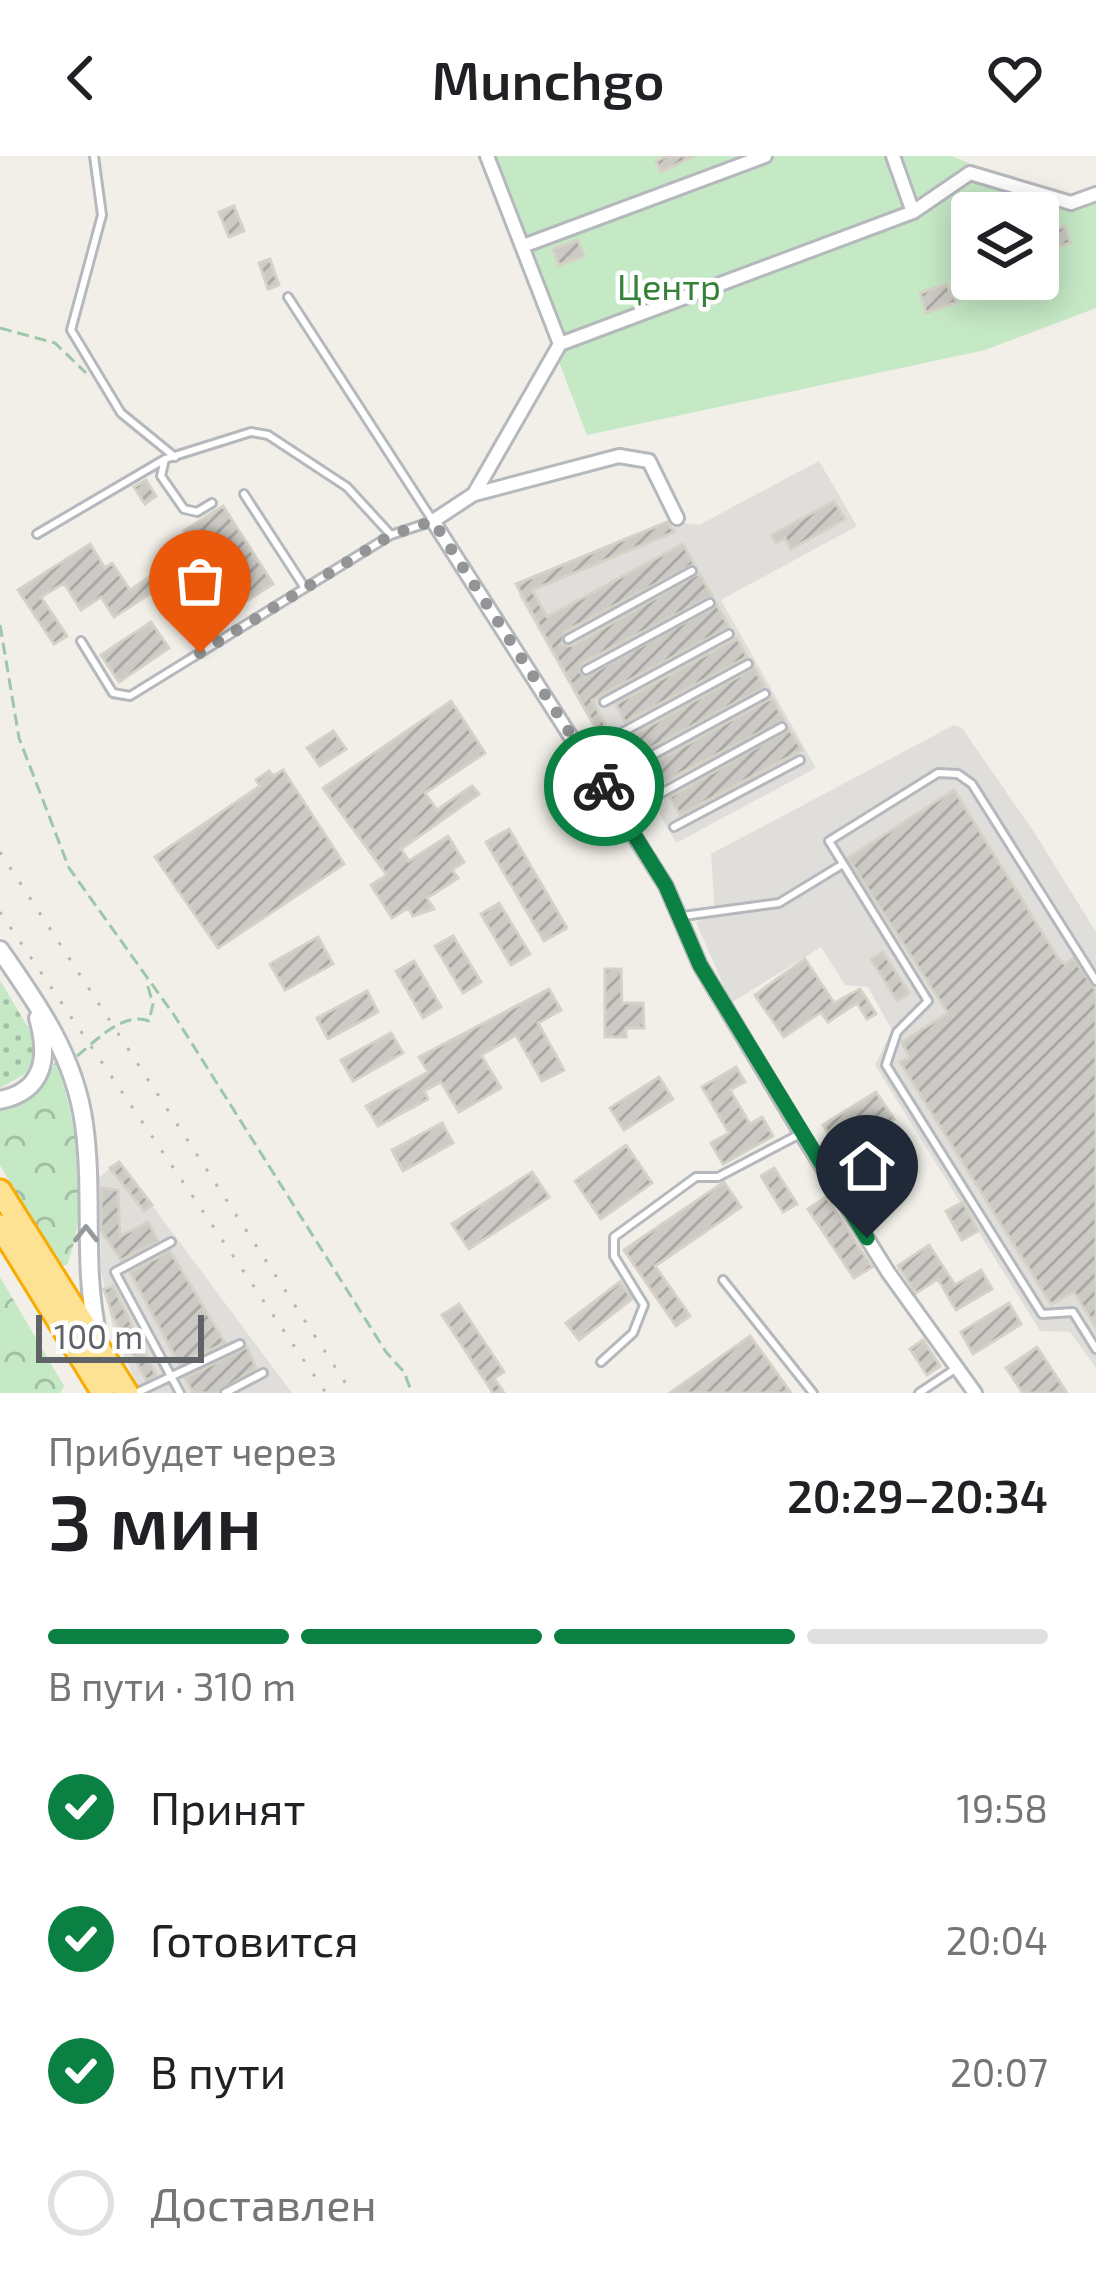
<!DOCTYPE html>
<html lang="ru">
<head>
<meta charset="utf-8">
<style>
  :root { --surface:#fff; --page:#f6f6f6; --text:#202124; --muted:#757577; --line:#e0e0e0; --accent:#0b8043 }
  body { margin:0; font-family:"Exo 2",sans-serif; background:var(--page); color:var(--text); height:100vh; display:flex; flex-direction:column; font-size:45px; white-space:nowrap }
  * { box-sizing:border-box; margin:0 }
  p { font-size:39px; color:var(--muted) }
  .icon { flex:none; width:66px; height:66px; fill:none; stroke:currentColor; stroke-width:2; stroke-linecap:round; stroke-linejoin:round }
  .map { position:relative; height:1237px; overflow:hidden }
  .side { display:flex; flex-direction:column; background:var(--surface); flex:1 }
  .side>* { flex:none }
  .buttons { position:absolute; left:951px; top:36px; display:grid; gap:24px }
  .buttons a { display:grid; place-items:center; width:108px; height:108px; border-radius:12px; background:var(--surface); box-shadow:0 6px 30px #0003; font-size:60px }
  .scale { position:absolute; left:36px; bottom:30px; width:168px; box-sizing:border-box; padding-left:12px; border:6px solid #5f6368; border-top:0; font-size:33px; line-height:42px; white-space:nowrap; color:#5f6368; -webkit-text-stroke:9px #fff; paint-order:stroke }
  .pin { position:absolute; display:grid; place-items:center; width:102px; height:102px; color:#fff; margin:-123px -51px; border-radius:50% 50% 50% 0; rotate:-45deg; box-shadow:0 0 12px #0007 }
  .pin .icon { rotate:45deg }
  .courier { position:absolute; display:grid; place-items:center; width:120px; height:120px; margin:-60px; border:9px solid #0b8043; border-radius:50%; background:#fff; color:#222; box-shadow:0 3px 15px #0007 }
  .summary em { font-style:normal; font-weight:600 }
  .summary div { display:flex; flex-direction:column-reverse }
  .summary { display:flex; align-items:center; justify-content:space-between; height:204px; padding:0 48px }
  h1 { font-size:78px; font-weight:600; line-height:90px }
  .bar { display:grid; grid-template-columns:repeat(4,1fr); gap:18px 12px; align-content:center; height:144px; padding:0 48px }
  .bar i { height:15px; border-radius:9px; background:var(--line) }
  .bar .current { background:var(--accent) }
  .bar p { grid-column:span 4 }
  ol { padding:0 48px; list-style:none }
  li { display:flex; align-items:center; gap:36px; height:132px }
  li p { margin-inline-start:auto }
  li .icon { padding:12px; border-radius:50%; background:var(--accent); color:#fff; stroke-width:4 }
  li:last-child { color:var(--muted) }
  li i { width:66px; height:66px; border:6px solid var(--line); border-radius:50% }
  header { display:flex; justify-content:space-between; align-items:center; height:156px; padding:0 48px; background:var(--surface); font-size:54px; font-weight:600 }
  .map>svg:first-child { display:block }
</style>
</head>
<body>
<header><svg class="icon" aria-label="back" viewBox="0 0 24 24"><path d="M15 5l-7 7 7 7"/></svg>Munchgo<svg class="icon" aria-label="heart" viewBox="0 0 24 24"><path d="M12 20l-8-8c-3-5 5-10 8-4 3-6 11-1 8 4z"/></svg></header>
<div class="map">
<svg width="1096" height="1237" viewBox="0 0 1096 1237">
  <defs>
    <pattern id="grass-dots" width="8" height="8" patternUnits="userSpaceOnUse" patternTransform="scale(3)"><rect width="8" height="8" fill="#c5e8c5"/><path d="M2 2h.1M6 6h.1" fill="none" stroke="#a3c0a4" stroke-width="1.8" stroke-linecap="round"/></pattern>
    <pattern id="forest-crowns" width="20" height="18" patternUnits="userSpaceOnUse" patternTransform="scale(3)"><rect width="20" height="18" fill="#c5e8c5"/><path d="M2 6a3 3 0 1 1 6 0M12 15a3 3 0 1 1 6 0" fill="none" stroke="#a3c0a4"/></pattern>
    <pattern id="building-hatch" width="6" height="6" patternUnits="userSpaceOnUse" patternTransform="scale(3)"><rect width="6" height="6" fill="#cccac5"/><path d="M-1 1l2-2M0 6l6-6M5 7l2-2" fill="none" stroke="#a9a8a4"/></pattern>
  </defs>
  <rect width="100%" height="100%" fill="#f1efe8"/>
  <path fill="#e0deda" d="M 819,305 L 857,370 L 721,444 L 816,612 L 676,687 L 639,621 L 625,627 L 519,440 L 521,426 L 682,367 L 699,369 Z
    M 954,569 L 962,572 L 1034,676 L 1096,776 L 1096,1212 L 1070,1176 L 1040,1175 L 875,909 L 892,874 L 868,831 L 845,829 L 821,791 L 731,847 L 696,766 L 715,759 L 711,698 Z
    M 119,1006 L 152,1049 L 292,1237 L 141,1237 L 114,1178 L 101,1114 L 99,1021 Z"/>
  <path fill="url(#grass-dots)" d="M 0,824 L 36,885 L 30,915 L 0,932 Z"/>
  <path fill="url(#forest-crowns)" d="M 56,905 C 77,966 91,1048 67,1109 L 60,1110 L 0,1009 L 0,954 L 34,940 Z
    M 0,1121 L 64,1230 L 60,1237 L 0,1237 Z"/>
  <path fill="#c5e8c5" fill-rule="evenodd" d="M 480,0 L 952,0 L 1062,47 L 1096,46 L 1096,152 L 985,194 L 587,279 ZM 972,57 L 1038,57 L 1038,123 L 972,123 Z"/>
  <path fill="url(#building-hatch)" stroke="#d6d1c6" stroke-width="3" d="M 667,0 L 694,0 L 661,16 L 656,5 Z
    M 234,50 L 244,75 L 229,81 L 219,56 Z
    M 1065,70 L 1070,87 L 1054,92 L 1049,75 Z
    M 578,84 L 584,100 L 559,109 L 553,93 Z
    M 270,103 L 279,129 L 268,133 L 259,107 Z
    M 946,128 L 957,146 L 926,157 L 920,137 Z
    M 146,324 L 156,340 L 145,348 L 134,331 Z
    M 834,345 L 845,363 L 791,393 L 785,382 L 776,387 L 772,379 Z
    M 223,350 L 273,428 L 235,452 L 230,444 L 237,440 L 210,398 L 202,403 L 184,375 Z
    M 667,366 L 674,376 L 532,434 L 547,461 L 683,388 L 694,408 L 564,476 L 562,488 L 572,490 L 699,417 L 712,440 L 582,507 L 579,515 L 585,521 L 717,449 L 729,471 L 592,544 L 609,575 L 600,580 L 516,428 Z
    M 90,388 L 105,412 L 112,407 L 130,434 L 176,404 L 184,416 L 114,461 L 101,441 L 81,454 L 64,427 L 41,441 L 67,480 L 54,488 L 18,434 Z
    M 151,466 L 169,492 L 119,526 L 101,499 Z
    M 737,482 L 747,501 L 625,566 L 616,548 Z
    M 754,512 L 765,531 L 643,596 L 633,579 Z
    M 772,542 L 784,564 L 661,627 L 651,608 Z
    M 451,545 L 485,597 L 425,637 L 437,654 L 472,630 L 479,638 L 401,693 L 409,705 L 448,680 L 464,706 L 452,714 L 458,722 L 427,742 L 434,753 L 413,760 L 408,752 L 392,762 L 371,729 L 387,719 L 323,632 Z
    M 789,573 L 802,594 L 680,659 L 670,641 Z
    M 333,575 L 346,593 L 320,610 L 307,592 Z
    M 283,614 L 344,708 L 218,792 L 155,701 L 260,630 L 256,624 L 269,615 L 273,620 Z
    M 954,634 L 1058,802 L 1065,808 L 1073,802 L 1096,835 L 1096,1171 L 1074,1136 L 1051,1148 L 900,906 L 909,901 L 902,886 L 948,857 L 848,702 Z
    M 509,673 L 567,772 L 544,785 L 486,686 Z
    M 499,747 L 530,798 L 511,809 L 481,758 Z
    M 453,780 L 481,826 L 463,837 L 435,790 Z
    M 318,781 L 333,808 L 285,834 L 270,808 Z
    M 883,796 L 909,837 L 897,845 L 871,803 Z
    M 805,803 L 834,847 L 860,833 L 876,858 L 867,863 L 857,847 L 828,866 L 821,856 L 784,881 L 755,839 Z
    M 414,805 L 441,851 L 423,862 L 396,815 Z
    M 605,813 L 621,813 L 622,847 L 643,847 L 644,872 L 626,872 L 626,881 L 605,881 Z
    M 549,833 L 561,854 L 538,867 L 564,914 L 542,925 L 516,879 L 481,899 L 501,932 L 459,956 L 441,926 L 424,935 L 428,943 L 378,970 L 366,950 L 428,916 L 419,901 Z
    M 367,835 L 378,856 L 328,883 L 317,862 Z
    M 391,877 L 403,897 L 353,925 L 341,904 Z
    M 736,911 L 745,926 L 730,934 L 750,968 L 762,961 L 773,980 L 723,1008 L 711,987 L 729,977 L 702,931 Z
    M 659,921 L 673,943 L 624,974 L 610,952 Z
    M 876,936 L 894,963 L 841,999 L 823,969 Z
    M 442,967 L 453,987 L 403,1015 L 392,994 Z
    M 626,989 L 652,1027 L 601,1063 L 575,1025 Z
    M 119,1006 L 152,1049 L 144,1055 L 110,1012 Z
    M 774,1012 L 797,1048 L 783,1056 L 761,1020 Z
    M 532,1016 L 549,1041 L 469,1093 L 452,1068 Z
    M 724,1026 L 741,1051 L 655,1110 L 690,1160 L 676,1170 L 624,1094 Z
    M 101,1032 L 118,1034 L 120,1080 L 148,1066 L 158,1085 L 121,1104 L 101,1074 Z
    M 826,1041 L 872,1111 L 854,1122 L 808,1053 Z
    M 963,1046 L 978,1075 L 962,1084 L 946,1055 Z
    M 929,1089 L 955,1129 L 981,1114 L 992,1133 L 956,1154 L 938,1123 L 916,1137 L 898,1110 Z
    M 170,1095 L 225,1187 L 179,1208 L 130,1116 Z
    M 620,1126 L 632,1143 L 579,1184 L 566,1167 Z
    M 113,1130 L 156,1219 L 146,1224 L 113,1160 L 104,1133 Z
    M 1009,1147 L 1021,1168 L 973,1198 L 961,1176 Z
    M 459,1148 L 504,1216 L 494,1222 L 504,1237 L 493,1237 L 442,1159 Z
    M 750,1180 L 791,1237 L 670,1237 Z
    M 923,1184 L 940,1210 L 927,1219 L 910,1193 Z
    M 247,1191 L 256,1212 L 218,1237 L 193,1237 L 185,1222 Z
    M 1037,1191 L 1067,1237 L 1023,1237 L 1006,1212 Z"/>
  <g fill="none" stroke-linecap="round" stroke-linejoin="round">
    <defs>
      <path id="lane" d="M 94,0 L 102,59 L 71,174 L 121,257 L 175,301
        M 165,303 L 161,320 L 184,353 L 197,356 L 212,347
        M 244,338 L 305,432
        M 37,378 L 165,303 L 251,276 L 268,279 L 347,331 L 391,379
        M 568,483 L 692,415
        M 81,485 L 113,537 L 130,540 L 391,379 L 433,365 L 288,141
        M 586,514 L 710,447
        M 604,546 L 729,478
        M 584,597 L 748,508
        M 638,607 L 765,538
        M 656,640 L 782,571
        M 674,671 L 800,604
        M 683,760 L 779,747 L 843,708
        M 1096,825 L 972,628 L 958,618 L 938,617 L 829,685 L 928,845 L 897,876 L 886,909 L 1042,1158 L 1073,1156 L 1096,1193
        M 171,1086 L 115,1116 L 180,1237
        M 723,1124 L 813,1237
        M 601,1206 L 633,1177 L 644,1149 L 614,1100 L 614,1081 L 696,1021 L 718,1021 L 798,979
        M 136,1237 L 240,1188
        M 225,1237 L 263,1217
        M 919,1237 L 955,1213"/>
      <path id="street" d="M 487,0 L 560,188 L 474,338 L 433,365 L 666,730 L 700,809 L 801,977 L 888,1116 L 975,1237
        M 893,0 L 913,56
        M 523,90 L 765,0
        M 560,188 L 913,56 L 970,17 L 1071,47 L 1096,38
        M 475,338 L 619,300 L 649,305 L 677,362"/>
      <path id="secondary" d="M 0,794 C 38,848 75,901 84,968 C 94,1039 82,1110 98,1181
        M 0,944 C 45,935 49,900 38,862"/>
      <path id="highway" d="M 0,1035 L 127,1237
        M 0,1070 L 103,1237"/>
    </defs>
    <use href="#lane" stroke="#b5b8bc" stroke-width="12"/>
    <use href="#street" stroke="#b5b8bc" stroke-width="18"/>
    <use href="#secondary" stroke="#b6babf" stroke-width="22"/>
    <use href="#highway" stroke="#f9ab00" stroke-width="27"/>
    <path stroke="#9cc7a9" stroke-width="3" stroke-dasharray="12 6" stroke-linecap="butt" d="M 0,172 L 55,187 L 86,217
      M 0,469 L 19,582 L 69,712 L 174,859 L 386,1196 L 404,1216 L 412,1237
      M 77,900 C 96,885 123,855 149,865 L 153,848 L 146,824"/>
    <use href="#lane" stroke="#fff" stroke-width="6"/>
    <use href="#street" stroke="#fff" stroke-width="12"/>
    <use href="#secondary" stroke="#fff" stroke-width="16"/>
    <use href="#highway" stroke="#fde293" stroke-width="21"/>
    <path stroke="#b6b7b8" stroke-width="3" stroke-dasharray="3 15" stroke-linecap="butt" d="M 0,696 L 352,1237
      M 0,756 L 326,1237"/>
  </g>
  <defs><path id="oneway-chevron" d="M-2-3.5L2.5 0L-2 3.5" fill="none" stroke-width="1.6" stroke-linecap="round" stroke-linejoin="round" transform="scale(3)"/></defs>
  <use stroke="#979a9d" href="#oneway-chevron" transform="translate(86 1078) rotate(-90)"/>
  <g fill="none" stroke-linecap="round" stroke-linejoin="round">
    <path stroke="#929495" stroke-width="12" stroke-dasharray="0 21.6" d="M 200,497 L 391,379 L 433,365 L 604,630"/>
    <path stroke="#0b8043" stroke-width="15" d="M 604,630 L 666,730 L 700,809 L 867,1082"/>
  </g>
  <g text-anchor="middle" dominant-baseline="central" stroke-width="9" stroke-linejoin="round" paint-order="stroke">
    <g font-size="36" fill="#348238" stroke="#fff">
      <text x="669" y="129">Центр</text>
    </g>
  </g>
</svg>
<div class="buttons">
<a><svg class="icon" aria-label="layers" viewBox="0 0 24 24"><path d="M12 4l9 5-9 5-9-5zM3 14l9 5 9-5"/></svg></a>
</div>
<div class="scale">100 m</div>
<div class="pin" style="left:200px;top:497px;background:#ea580c"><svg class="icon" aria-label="bag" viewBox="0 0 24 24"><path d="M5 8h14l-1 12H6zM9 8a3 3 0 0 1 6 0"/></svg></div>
<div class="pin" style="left:867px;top:1082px;background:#1f2937"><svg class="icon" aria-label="home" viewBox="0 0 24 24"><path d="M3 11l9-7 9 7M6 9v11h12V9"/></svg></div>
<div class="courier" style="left:604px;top:630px"><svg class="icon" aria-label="bike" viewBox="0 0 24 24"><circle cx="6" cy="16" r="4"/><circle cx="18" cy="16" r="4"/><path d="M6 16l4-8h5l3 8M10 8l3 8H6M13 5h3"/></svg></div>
</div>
<section class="side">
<div class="summary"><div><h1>3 мин</h1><p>Прибудет через</p></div><em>20:29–20:34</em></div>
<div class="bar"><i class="current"></i><i class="current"></i><i class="current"></i><i></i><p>В пути · 310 m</p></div>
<ol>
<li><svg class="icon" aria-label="check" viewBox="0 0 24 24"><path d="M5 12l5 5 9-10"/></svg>Принят<p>19:58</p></li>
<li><svg class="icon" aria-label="check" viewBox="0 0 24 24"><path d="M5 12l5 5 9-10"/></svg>Готовится<p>20:04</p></li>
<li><svg class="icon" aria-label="check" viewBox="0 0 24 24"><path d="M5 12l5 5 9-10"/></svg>В пути<p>20:07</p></li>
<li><i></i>Доставлен</li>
</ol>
</section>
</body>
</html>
